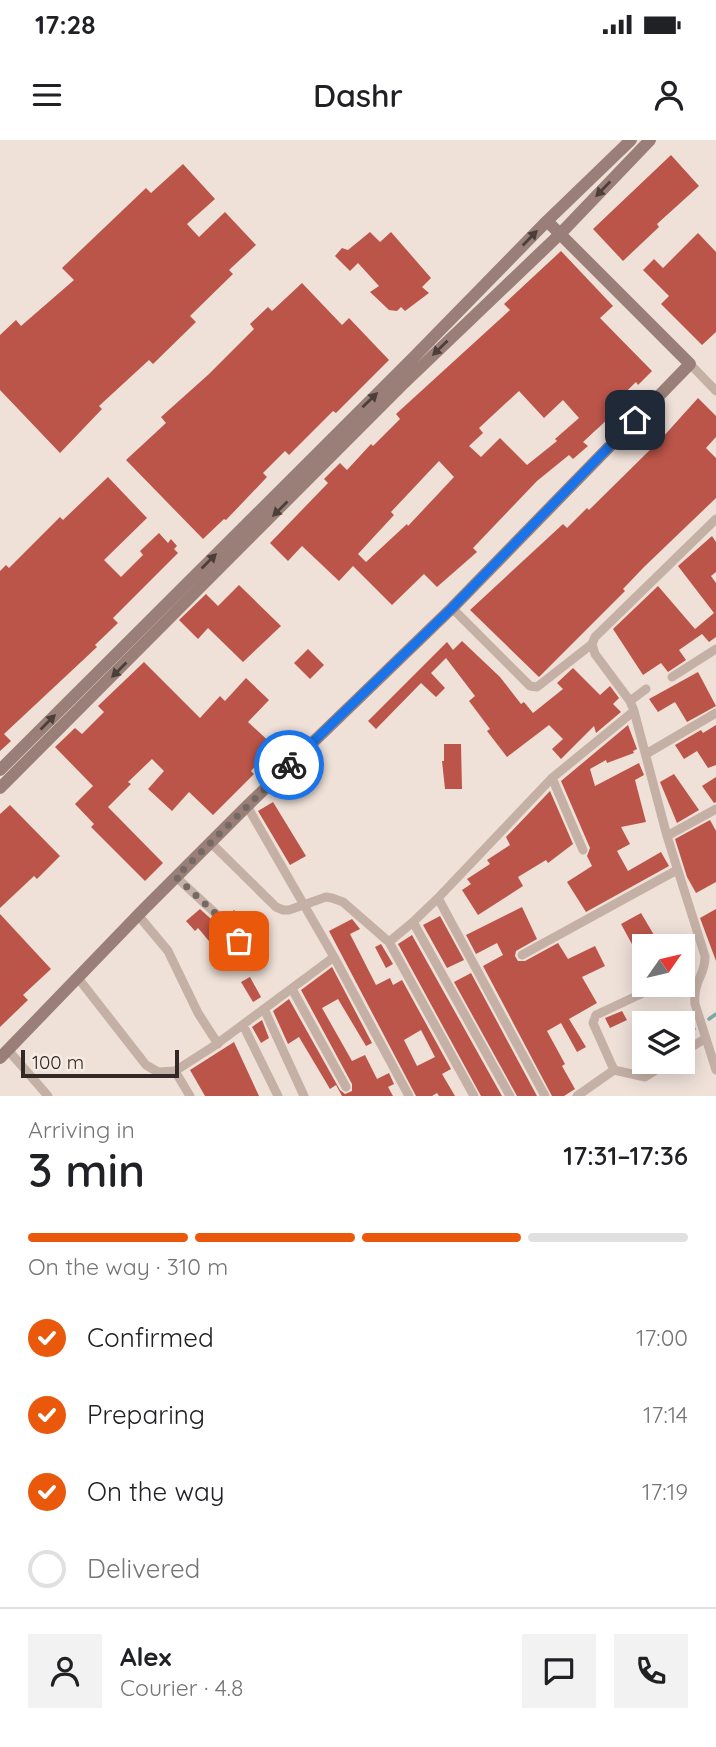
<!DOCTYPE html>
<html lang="en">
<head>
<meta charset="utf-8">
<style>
  :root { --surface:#fff; --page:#f2f2f2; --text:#202124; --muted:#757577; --line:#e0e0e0; --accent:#ea580c }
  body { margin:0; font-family:Quicksand,sans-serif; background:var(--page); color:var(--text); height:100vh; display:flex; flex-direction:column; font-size:26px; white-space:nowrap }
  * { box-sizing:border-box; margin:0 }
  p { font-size:23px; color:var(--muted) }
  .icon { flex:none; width:38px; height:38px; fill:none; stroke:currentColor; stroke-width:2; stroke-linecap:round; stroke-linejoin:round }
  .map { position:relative; height:956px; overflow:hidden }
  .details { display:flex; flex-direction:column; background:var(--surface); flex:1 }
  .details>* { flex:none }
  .needle { width:46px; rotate:56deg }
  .tools { position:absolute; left:632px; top:794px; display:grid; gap:14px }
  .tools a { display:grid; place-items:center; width:63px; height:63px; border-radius:0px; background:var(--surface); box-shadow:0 4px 18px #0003; font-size:35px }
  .scale { position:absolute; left:21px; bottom:18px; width:158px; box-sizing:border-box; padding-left:7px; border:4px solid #322826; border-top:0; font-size:19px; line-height:24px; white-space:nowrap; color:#322826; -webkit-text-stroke:5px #f7ece4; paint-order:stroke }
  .pin { position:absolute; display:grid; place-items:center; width:60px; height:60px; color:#fff; margin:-30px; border-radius:14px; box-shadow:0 4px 10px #0006 }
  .courier { position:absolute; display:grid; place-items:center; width:70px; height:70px; margin:-35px; border:5px solid #1a73e8; border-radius:50%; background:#fff; color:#222; box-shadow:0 2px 9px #0007 }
  .overview em { font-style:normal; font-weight:600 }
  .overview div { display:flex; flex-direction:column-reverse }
  .overview { display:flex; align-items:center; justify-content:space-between; height:119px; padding:0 28px }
  h1 { font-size:46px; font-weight:600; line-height:52px }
  .bar { display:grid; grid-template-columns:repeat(4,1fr); gap:10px 7px; align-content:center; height:84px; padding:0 28px }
  .bar i { height:9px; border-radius:5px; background:var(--line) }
  .bar .active { background:var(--accent) }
  .bar p { grid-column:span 4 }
  .line { display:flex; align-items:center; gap:18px; padding:0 28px; border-top:2px solid var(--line) }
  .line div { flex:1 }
  .round { display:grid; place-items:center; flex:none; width:74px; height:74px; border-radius:0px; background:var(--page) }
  ol { padding:0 28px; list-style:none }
  li { display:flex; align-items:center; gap:21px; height:77px }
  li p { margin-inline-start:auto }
  li .icon { padding:7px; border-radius:50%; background:var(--accent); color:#fff; stroke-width:4 }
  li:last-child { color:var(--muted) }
  li i { width:38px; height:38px; border:4px solid var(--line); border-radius:50% }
  .status { display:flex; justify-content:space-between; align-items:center; height:49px; padding:0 35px; background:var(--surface); direction:ltr }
  .status svg { height:19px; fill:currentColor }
  header { display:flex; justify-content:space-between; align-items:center; height:91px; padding:0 28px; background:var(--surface); font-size:32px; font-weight:600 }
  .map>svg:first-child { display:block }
</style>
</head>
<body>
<div class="status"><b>17:28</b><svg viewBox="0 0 49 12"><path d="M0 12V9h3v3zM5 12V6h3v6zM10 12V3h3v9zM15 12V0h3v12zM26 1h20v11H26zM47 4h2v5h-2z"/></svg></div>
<header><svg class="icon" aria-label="menu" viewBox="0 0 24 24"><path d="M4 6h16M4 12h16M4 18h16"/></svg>Dashr<svg class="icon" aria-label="person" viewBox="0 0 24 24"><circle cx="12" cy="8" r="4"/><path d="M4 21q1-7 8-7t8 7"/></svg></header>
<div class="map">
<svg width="716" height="956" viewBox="0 0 716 956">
  <rect width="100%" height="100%" fill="#efe1d8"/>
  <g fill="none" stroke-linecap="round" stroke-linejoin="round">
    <path stroke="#7aa9a5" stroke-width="3.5" d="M 709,879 L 716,874
      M 682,897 L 694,889"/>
  </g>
  <path fill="#bc5549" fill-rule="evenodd" d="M 671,15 L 699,46 L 657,84 L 659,87 L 623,121 L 593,89 Z
    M 183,24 L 215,59 L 187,84 L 199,97 L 225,72 L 256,105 L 229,130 L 233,134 L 190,176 L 196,182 L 153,224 L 149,220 L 99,266 L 102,269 L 60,313 L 0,250 L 0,195 L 16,180 L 21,186 L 74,140 L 62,128 L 146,48 L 151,53 Z
    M 370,92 L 380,102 L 391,92 L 431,138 L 422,147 L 429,153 L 405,171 L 401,167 L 397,171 L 389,170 L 370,152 L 379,146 L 358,123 L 350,131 L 335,116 L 342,108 L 348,110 Z
    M 698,93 L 716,112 L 716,192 L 702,205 L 661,164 L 669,156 L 643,130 L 654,119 L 663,128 Z
    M 561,111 L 613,166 L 600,178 L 652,231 L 638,245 L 636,242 L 605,272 L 610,277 L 583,302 L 588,306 L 573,319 L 569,315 L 537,341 L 473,408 L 477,412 L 437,447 L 424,434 L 392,465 L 353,426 L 339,441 L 302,406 L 288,421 L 270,403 L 328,343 L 324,339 L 340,323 L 347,330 L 371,304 L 373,306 L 400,279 L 396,274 L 510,170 L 504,164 ZM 519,251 L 544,278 L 563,260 L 579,278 L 555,299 L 557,301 L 527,325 L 500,298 L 481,317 L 469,306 L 483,293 L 479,288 ZM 439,321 L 454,337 L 408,386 L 407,384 L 366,422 L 358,414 L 394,375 L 391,372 Z
    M 302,143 L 342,185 L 349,178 L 389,220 L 336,273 L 333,271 L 289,315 L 285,311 L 263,333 L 267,337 L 226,380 L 224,379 L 203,399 L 126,320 L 166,283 L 161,277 L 209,234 L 254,189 L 250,184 L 268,167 L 272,171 Z
    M 698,258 L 716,276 L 716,297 L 706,308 L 716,318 L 716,358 L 644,427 L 623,449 L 625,451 L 539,537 L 470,470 L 563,384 L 567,388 L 587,368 L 589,370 L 662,298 Z
    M 108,337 L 147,378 L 104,420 L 121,437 L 143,415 L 140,411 L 159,393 L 168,403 L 171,399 L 177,406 L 174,409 L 178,413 L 113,478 L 118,483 L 95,505 L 97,507 L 4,594 L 11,601 L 0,611 L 0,431 L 6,425 L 9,428 L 60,377 L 63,380 Z
    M 712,396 L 716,402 L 716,432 L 711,436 L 716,443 L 716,497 L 709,502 L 702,494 L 679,510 L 686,520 L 668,532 L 661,523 L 643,535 L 613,489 L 658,446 L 695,489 L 714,473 L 678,426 Z
    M 239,445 L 281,486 L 243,522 L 208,488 L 198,499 L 179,480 L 206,454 L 218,466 Z
    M 462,501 L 500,537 L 521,564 L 524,562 L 533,573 L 563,549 L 557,543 L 573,528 L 600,555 L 610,546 L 619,558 L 613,564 L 621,572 L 596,593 L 594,586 L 561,619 L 552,609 L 563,599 L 549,585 L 507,617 L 487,591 L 490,589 L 469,561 L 475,556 L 446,518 L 431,533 L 445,548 L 436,557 L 421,543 L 376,589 L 368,581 L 447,502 L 453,510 Z
    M 308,509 L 324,525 L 310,539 L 294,523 Z
    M 144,522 L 200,578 L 220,556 L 225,561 L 246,538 L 269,560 L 248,582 L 274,606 L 251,631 L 254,634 L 213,675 L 189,652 L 172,671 L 148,649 L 164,631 L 152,619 L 128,642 L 131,644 L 108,667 L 163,723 L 145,741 L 91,687 L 94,684 L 75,664 L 93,646 L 55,607 L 75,588 L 82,594 L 104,572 L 98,566 Z
    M 698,532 L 716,566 L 687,582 L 675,562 L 658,572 L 649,559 Z
    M 628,585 L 637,609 L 633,611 L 634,613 L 607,623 L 606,620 L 590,629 L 595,646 L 639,623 L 644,635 L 635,640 L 646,682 L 621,687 L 630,704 L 617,711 L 628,731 L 661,712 L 669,726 L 586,772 L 567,742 L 592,726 L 587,716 L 590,708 L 561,641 Z
    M 716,585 L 716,625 L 708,628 L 697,611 L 684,619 L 675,605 L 701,590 L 703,593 Z
    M 444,604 L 461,604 L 462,649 L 445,649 L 442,621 L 444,621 Z
    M 674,634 L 699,670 L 677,683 L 660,642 Z
    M 716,637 L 716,662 L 714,663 L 702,646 Z
    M 550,651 L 573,704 L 548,723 L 546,720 L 518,737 L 523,746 L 478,775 L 462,750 L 471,744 L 467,739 L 490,724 L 487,720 L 510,705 L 506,697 Z
    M 273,662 L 306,716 L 290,725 L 258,671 Z
    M 10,665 L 60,716 L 37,739 L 34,736 L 0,768 L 0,674 Z
    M 710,680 L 716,691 L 716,742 L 696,753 L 687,737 L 675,699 Z
    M 522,767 L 537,799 L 516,811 L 515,816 L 518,821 L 525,821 L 558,803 L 568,819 L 595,806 L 605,826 L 582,837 L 597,863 L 569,879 L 586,907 L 577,912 L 561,883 L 547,891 L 565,924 L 562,926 L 575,949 L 564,956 L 552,956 L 483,826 L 503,815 L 497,803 L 476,814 L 466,795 Z
    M 200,769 L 221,788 L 230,801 L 221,810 L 212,799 L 209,801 L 198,788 L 195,791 L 186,781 Z
    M 716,769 L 716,821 L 700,778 Z
    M 234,770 L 249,785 L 263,809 L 256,813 L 228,775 Z
    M 641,773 L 654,795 L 633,806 L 621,784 Z
    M 0,774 L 51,829 L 23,855 L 28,860 L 0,887 Z
    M 440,776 L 464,820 L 447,828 L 423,785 Z
    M 352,779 L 360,789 L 350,794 L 376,845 L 390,838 L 393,845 L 402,840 L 451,929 L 442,934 L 455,956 L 439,956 L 437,953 L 432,956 L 416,956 L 329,791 ZM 421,890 L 435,917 L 417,926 L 404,900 Z
    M 412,795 L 502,956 L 481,956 L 398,804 Z
    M 381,804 L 393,824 L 386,828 L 375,807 Z
    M 332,827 L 372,903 L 366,906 L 338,859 L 322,868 L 352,921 L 365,915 L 377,939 L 389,933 L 394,944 L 388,947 L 393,956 L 342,956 L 336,945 L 330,949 L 299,897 L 288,904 L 273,871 L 289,859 L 340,950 L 345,954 L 352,951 L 352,944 L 301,850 Z
    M 471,833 L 537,956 L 517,956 L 454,842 Z
    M 250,837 L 261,857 L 253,862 L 241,842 Z
    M 622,871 L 627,880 L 610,888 L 605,878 Z
    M 262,880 L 269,898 L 261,903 L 252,887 Z
    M 234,902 L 259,956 L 205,956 L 190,930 Z"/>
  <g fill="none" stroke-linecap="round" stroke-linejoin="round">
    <path stroke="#c5b0a6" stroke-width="9" d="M 690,224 L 716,251
      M 452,468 L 530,546 L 537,547 L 592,504 L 595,497 L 716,379
      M 592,504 L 595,514 L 630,561 L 634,571 L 667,696 L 705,816 C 706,835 693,839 695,864 L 716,930
      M 672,537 L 716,509
      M 630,561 L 646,549
      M 646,614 L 716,573
      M 552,638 L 583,710
      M 667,696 L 716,669
      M 210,702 L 276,767 L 283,770 L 289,770 L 326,757 L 332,758 L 343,762 L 389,802 L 474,956
      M 176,737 L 226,783 L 252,819
      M 438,758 L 552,638 L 634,571
      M 138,775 L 168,811 L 198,873 L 218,904
      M 413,782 L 438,758 L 545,956
      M 389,802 L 413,782 L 510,956
      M 522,815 L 677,730
      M 334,817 L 409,956
      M 78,838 L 146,925 L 158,932 L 175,931 L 214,906 L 334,817 L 247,666
      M 682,839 L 696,842
      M 292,849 L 346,947
      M 264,869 L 304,956
      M 243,885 L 278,956
      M 8,910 L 48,956
      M 682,913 L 706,898
      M 614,930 L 593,883 L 596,875 L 660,845
      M 175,931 L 190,956
      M 577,956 L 614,930 L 645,937 L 668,922"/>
    <path stroke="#997f77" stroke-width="12" d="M 0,630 L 412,219 L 547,81 L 631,0
      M 0,648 L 400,247 L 560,94 L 650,0
      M 0,918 L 143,770 L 247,666 L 452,468 L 690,224 L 547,81"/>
  </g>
  <defs><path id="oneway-solid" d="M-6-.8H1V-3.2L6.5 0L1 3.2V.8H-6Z" transform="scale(1.75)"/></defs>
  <g fill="#4c3e3a">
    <use href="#oneway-solid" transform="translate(603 49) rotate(134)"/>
    <use href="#oneway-solid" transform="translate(530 98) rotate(-46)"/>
    <use href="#oneway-solid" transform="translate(440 208) rotate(136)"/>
    <use href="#oneway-solid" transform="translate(370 260) rotate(-44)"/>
    <use href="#oneway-solid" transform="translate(280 369) rotate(135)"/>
    <use href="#oneway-solid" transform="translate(209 421) rotate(-45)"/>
    <use href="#oneway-solid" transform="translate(119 530) rotate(135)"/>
    <use href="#oneway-solid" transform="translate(48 582) rotate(-45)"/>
  </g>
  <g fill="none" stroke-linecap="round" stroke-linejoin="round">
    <path stroke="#746964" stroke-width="7" stroke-dasharray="0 12.6" d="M 239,801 L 226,783 L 176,737 L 289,625"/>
    <path stroke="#1a73e8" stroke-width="9" d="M 289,625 L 452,468 L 635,280"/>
  </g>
</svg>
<div class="tools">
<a><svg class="needle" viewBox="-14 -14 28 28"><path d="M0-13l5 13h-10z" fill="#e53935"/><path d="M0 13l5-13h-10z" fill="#757577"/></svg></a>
<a><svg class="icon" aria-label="layers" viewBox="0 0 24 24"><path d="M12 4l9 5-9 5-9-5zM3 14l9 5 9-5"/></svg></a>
</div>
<div class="scale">100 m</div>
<div class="pin" style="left:239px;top:801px;background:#ea580c"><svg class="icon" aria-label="bag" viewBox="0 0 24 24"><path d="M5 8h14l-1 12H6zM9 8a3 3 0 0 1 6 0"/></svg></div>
<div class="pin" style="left:635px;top:280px;background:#1f2937"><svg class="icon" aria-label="home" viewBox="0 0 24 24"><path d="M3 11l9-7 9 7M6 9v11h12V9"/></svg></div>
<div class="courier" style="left:289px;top:625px"><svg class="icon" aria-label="bike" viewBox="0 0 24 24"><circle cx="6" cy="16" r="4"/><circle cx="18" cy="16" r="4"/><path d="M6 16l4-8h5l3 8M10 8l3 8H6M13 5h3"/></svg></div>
</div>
<section class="details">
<div class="overview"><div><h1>3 min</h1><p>Arriving in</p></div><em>17:31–17:36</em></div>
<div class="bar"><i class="active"></i><i class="active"></i><i class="active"></i><i></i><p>On the way · 310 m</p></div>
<ol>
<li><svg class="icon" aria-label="check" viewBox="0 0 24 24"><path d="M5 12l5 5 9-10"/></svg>Confirmed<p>17:00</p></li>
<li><svg class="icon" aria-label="check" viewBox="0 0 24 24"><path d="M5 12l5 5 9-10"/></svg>Preparing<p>17:14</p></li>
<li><svg class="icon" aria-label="check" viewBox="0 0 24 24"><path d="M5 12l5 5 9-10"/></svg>On the way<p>17:19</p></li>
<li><i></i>Delivered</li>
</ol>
<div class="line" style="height:126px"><a class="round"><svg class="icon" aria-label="person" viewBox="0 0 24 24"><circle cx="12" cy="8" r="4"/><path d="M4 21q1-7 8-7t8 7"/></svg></a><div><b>Alex</b><p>Courier · 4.8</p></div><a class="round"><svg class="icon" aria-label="chat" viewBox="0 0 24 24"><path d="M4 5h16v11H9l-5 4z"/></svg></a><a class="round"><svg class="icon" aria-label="phone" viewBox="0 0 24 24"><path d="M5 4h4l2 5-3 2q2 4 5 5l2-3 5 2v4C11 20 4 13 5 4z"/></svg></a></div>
</section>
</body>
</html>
